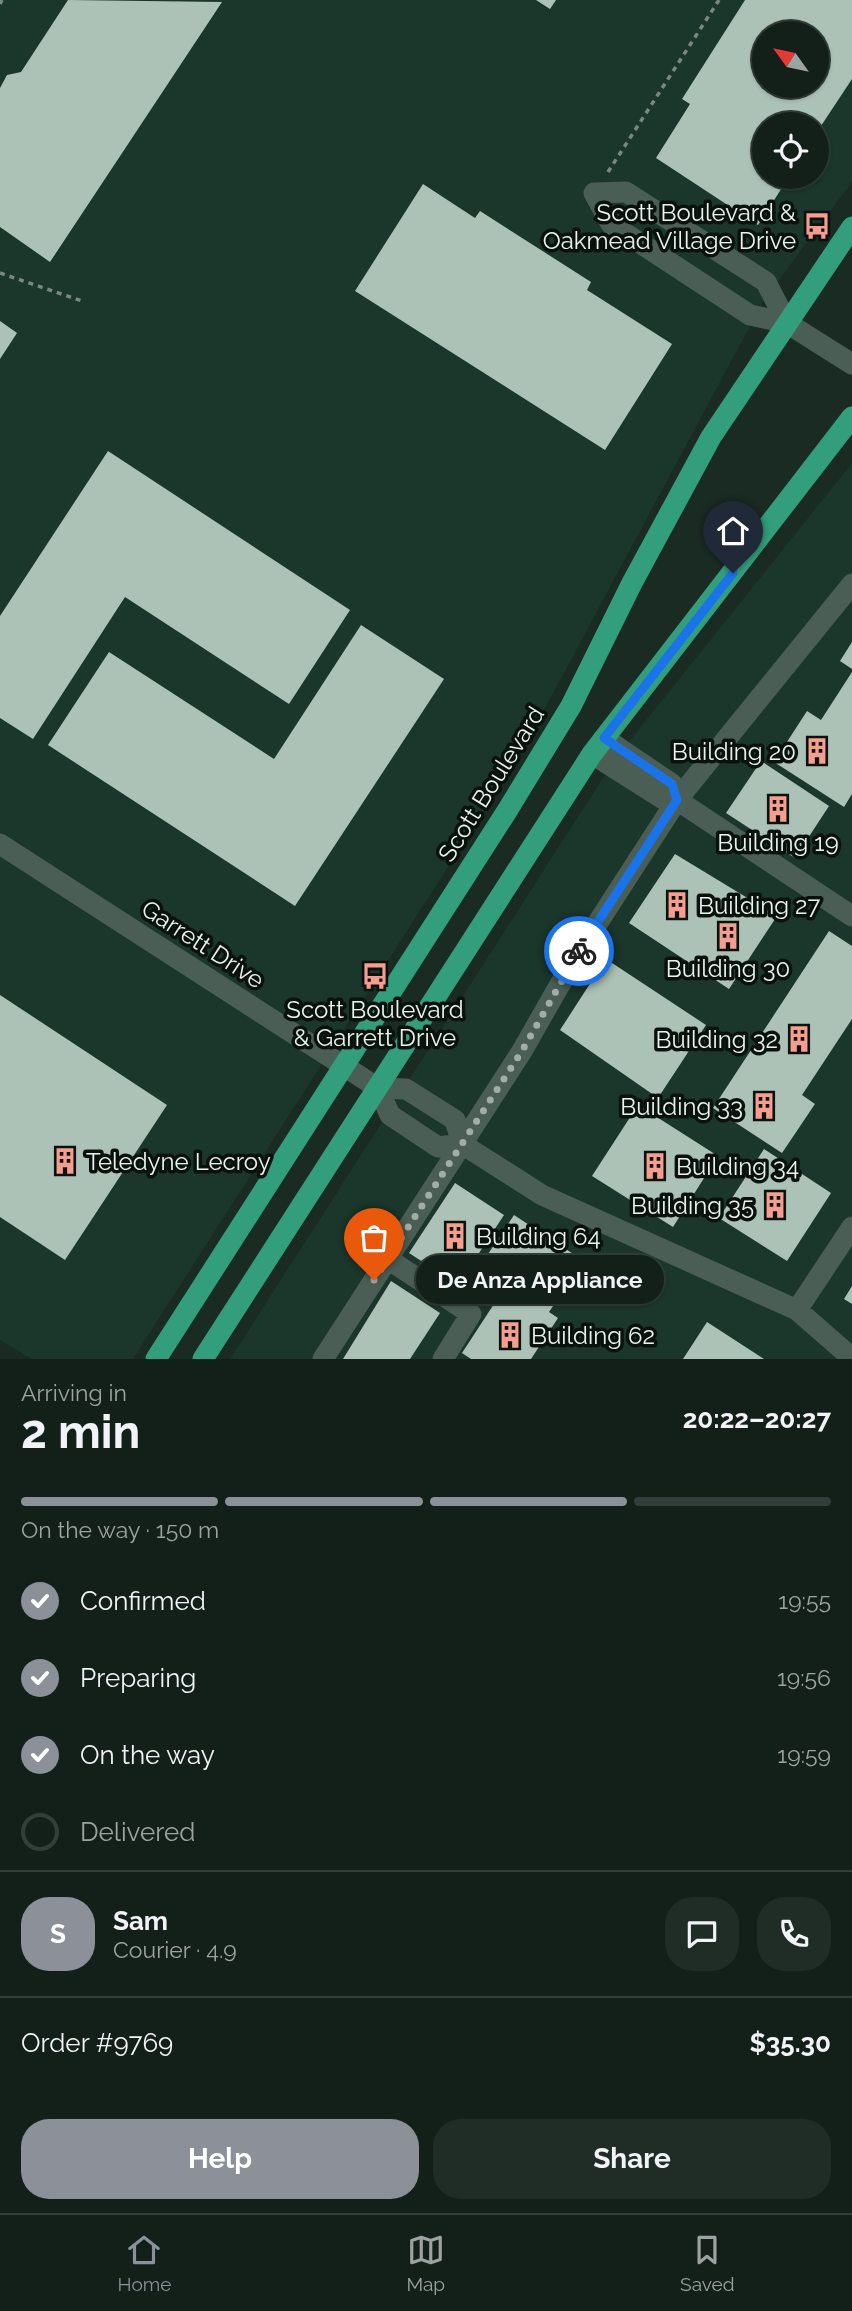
<!DOCTYPE html>
<html lang="en">
<head>
<meta charset="utf-8">
<style>
  :root { --surface:#13201a; --page:#202d27; --text:#f1f3f6; --muted:#9da3a2; --line:#323e39; --accent:#8c9099 }
  body { margin:0; font-family:Raleway,sans-serif; background:var(--page); color:var(--text); height:100vh; display:flex; flex-direction:column; font-size:26px; white-space:nowrap }
  * { box-sizing:border-box; margin:0 }
  p { font-size:23px; color:var(--muted) }
  .icon { flex:none; width:38px; height:38px; fill:none; stroke:currentColor; stroke-width:2; stroke-linecap:round; stroke-linejoin:round }
  .map { position:relative; height:1359px; overflow:hidden }
  .sheet { display:flex; flex-direction:column; background:var(--surface); flex:1 }
  .sheet>* { flex:none }
  .needle { width:46px; rotate:303deg }
  .tools { position:absolute; left:752px; top:21px; display:grid; gap:14px }
  .tools a { display:grid; place-items:center; width:77px; height:77px; border-radius:50%; background:var(--surface); box-shadow:0 2px 5px #0004,0 0 0 2px var(--line); font-size:35px }
  .pin { position:absolute; display:grid; place-items:center; width:60px; height:60px; color:#fff; margin:-72px -30px; border-radius:50% 50% 50% 0; rotate:-45deg; box-shadow:0 0 7px #0007 }
  .pin .icon { rotate:45deg }
  .courier { position:absolute; display:grid; place-items:center; width:70px; height:70px; margin:-35px; border:5px solid #1a73e8; border-radius:50%; background:#fff; color:#222; box-shadow:0 2px 9px #0007 }
  .bubble { position:absolute; height:49px; border-radius:24px; background:var(--surface); box-shadow:0 2px 5px #0004,0 0 0 2px var(--line); font-size:23px; font-weight:700; line-height:49px; text-align:center }
  .headline em { font-style:normal; font-weight:700 }
  .headline div { display:flex; flex-direction:column-reverse }
  .headline { display:flex; align-items:center; justify-content:space-between; height:119px; padding:0 21px }
  h1 { font-size:46px; font-weight:700; line-height:52px }
  .bar { display:grid; grid-template-columns:repeat(4,1fr); gap:10px 7px; align-content:center; height:84px; padding:0 21px }
  .bar i { height:9px; border-radius:5px; background:var(--line) }
  .bar .active { background:var(--accent) }
  .bar p { grid-column:span 4 }
  .line { display:flex; align-items:center; gap:18px; padding:0 21px; border-top:2px solid var(--line) }
  .line div { flex:1 }
  .round { display:grid; place-items:center; flex:none; width:74px; height:74px; border-radius:28px; background:var(--page) }
  ol { padding:0 21px; list-style:none }
  li { display:flex; align-items:center; gap:21px; height:77px }
  li p { margin-inline-start:auto }
  li .icon { padding:7px; border-radius:50%; background:var(--accent); color:#fff; stroke-width:4 }
  li:last-child { color:var(--muted) }
  li i { width:38px; height:38px; border:4px solid var(--line); border-radius:50% }
  .action { display:flex; gap:14px; margin-top:auto; padding:14px 21px }
  .action a { flex:1; height:80px; border-radius:28px; background:var(--accent); color:#fff; font-size:28px; font-weight:700; line-height:80px; text-align:center }
  .action a+a { background:var(--page); color:var(--text) }
  .dock { display:flex; justify-content:space-around; align-items:center; height:98px; border-top:2px solid var(--line); background:var(--surface); font-size:19px; color:var(--muted) }
  .dock a { display:grid; justify-items:center; gap:4px }
  .dock .active { color:var(--accent) }
  .map>svg:first-child { display:block }
</style>
</head>
<body>
<div class="map">
<svg width="852" height="1359" viewBox="0 0 852 1359">
  <rect width="100%" height="100%" fill="#192b23"/>
  <path fill="#1b362b" fill-rule="evenodd" d="M 0,0 L 852,0 L 852,182 L 764,300 L 521,753 L 133,1359 L 32,1359 L 0,1340 ZM 765,33 L 817,33 L 817,86 L 765,86 ZM 765,124 L 817,124 L 817,177 L 765,177 Z
    M 852,463 L 852,1359 L 230,1359 L 615,759 Z"/>
  <path fill="#acc2b7" fill-rule="evenodd" d="M 68,0 L 222,2 L 50,262 L 0,227 L 0,88 L 7,75 L 21,72 Z
    M 536,0 L 556,0 L 550,9 Z
    M 745,0 L 852,0 L 852,79 L 817,132 L 817,124 L 765,124 L 765,177 L 789,177 L 758,225 L 656,158 L 690,104 L 682,99 ZM 765,33 L 817,33 L 817,86 L 765,86 Z
    M 423,184 L 475,218 L 480,211 L 591,282 L 587,290 L 672,344 L 605,450 L 355,291 Z
    M 0,321 L 17,333 L 0,359 Z
    M 108,451 L 350,610 L 289,704 L 125,597 L 33,739 L 0,718 L 0,616 Z
    M 361,625 L 444,679 L 295,906 L 48,745 L 109,652 L 274,759 Z
    M 852,642 L 852,669 L 840,661 Z
    M 852,672 L 852,794 L 844,807 L 774,762 L 807,711 L 821,720 Z
    M 761,761 L 829,806 L 795,858 L 726,813 Z
    M 675,854 L 777,916 L 729,989 L 629,923 Z
    M 829,931 L 852,946 L 852,1019 L 802,1095 L 815,1104 L 782,1153 L 713,1108 Z
    M 606,959 L 706,1025 L 658,1098 L 560,1030 Z
    M 0,995 L 167,1105 L 65,1260 L 0,1217 Z
    M 638,1105 L 718,1156 L 673,1227 L 592,1176 Z
    M 764,1149 L 831,1193 L 787,1261 L 719,1218 Z
    M 455,1183 L 504,1215 L 458,1285 L 409,1253 Z
    M 514,1215 L 584,1261 L 549,1312 L 558,1318 L 531,1359 L 471,1359 L 462,1353 L 507,1284 L 480,1266 Z
    M 391,1281 L 440,1313 L 410,1359 L 343,1359 Z
    M 852,1286 L 852,1304 L 844,1299 Z
    M 707,1322 L 764,1359 L 683,1359 Z"/>
  <g fill="none" stroke-linecap="round" stroke-linejoin="round">
    <path stroke="#798881" stroke-width="3.5" stroke-dasharray="5 5" stroke-linecap="butt" d="M 0,4 L 2,0
      M 608,172 L 719,0
      M 0,273 L 82,301"/>
    <path stroke="#4a5e55" stroke-width="21" d="M 626,192 L 766,282 L 787,323 L 750,315 L 611,224 L 594,193 Z
      M 787,323 L 852,364
      M 604,738 L 672,784 L 677,800
      M 592,754 L 663,799 L 677,800 L 852,916
      M 0,844 L 378,1088
      M 378,1088 L 406,1089 L 455,1120 L 462,1144 L 542,1195 L 797,1310 L 852,1358
      M 378,1088 L 390,1115 L 438,1147 L 462,1144
      M 388,1259 L 471,1314 L 443,1359
      M 797,1310 L 852,1227
      M 323,1359 L 522,1051 L 575,958 L 677,800 L 852,584"/>
    <path stroke="#339e7b" stroke-width="21" d="M 156,1359 L 507,811 L 571,706 L 632,583 L 711,437 L 852,227
      M 203,1359 L 592,754 L 852,417"/>
  </g>
  <g fill="none" stroke-linecap="round" stroke-linejoin="round">
    <path stroke="#a0aea7" stroke-width="7" stroke-dasharray="0 12.6" d="M 374,1280 L 522,1051 L 579,951"/>
    <path stroke="#1a73e8" stroke-width="9" d="M 579,951 L 677,800 L 672,784 L 604,738 L 733,573"/>
  </g>
  <defs>
    <symbol id="bus-bare" viewBox="-9 -9 18 18"><path d="M-5-6H5V4H4V6H2V4H-2V6H-4V4H-5ZM-3.5-4V0h7V-4ZM-3.5 1.2v1.5H-2V1.2ZM2 1.2v1.5H3.5V1.2Z" fill="#f59d8f" stroke="#0a120e" stroke-width="2.5" paint-order="stroke"/></symbol>
    <symbol id="building-bare" viewBox="-9 -9 18 18"><path d="M-4-6H4V6H1V3H-1V6H-4ZM-2.5-4.3h1.7v1.8h-1.7ZM.8-4.3h1.7v1.8H.8ZM-2.5-1h1.7V.8h-1.7ZM.8-1h1.7V.8H.8Z" fill="#f59d8f" stroke="#0a120e" stroke-width="2.5" paint-order="stroke"/></symbol>
  </defs>
  <g fill-rule="evenodd">
    <use href="#bus-bare" x="798" y="207" width="38" height="38"/>
    <use href="#building-bare" x="798" y="732" width="38" height="38"/>
    <use href="#building-bare" x="759" y="790" width="38" height="38"/>
    <use href="#building-bare" x="658" y="886" width="38" height="38"/>
    <use href="#building-bare" x="709" y="917" width="38" height="38"/>
    <use href="#bus-bare" x="356" y="957" width="38" height="38"/>
    <use href="#building-bare" x="780" y="1020" width="38" height="38"/>
    <use href="#building-bare" x="745" y="1087" width="38" height="38"/>
    <use href="#building-bare" x="46" y="1142" width="38" height="38"/>
    <use href="#building-bare" x="636" y="1147" width="38" height="38"/>
    <use href="#building-bare" x="756" y="1186" width="38" height="38"/>
    <use href="#building-bare" x="436" y="1217" width="38" height="38"/>
    <use href="#building-bare" x="491" y="1316" width="38" height="38"/>
  </g>
  <g text-anchor="middle" dominant-baseline="central" stroke-width="7" stroke-linejoin="round" paint-order="stroke">
    <g font-size="24" fill="#e9f4ee" stroke="#0a120e" text-anchor="end">
      <text x="796" y="212">Scott Boulevard &amp;<tspan x="796" dy="28">Oakmead Village Drive</tspan></text>
      <text x="796" y="751">Building 20</text>
      <text x="778" y="842" text-anchor="middle">Building 19</text>
      <text x="698" y="905" text-anchor="start">Building 27</text>
      <text x="728" y="968" text-anchor="middle">Building 30</text>
      <text x="375" y="1009" text-anchor="middle">Scott Boulevard<tspan x="375" dy="28">&amp; Garrett Drive</tspan></text>
      <text x="778" y="1039">Building 32</text>
      <text x="743" y="1106">Building 33</text>
      <text x="86" y="1161" text-anchor="start">Teledyne Lecroy</text>
      <text x="676" y="1166" text-anchor="start">Building 34</text>
      <text x="754" y="1205">Building 35</text>
      <text x="476" y="1236" text-anchor="start">Building 64</text>
      <text x="531" y="1335" text-anchor="start">Building 62</text>
    </g>
    <g font-size="24" fill="#e9f4ee" stroke="#0a120e">
      <text transform="translate(491 784) rotate(-58)">Scott Boulevard</text>
      <text transform="translate(203 944) rotate(33)">Garrett Drive</text>
    </g>
  </g>
</svg>
<div class="tools">
<a><svg class="needle" viewBox="-14 -14 28 28"><path d="M0-13l5 13h-10z" fill="#e53935"/><path d="M0 13l5-13h-10z" fill="#9da3a2"/></svg></a>
<a><svg class="icon" aria-label="locate" viewBox="0 0 24 24"><circle cx="12" cy="12" r="6"/><path d="M12 2v4M12 18v4M2 12h4M18 12h4"/></svg></a>
</div>
<div class="pin" style="left:374px;top:1280px;background:#ea580c"><svg class="icon" aria-label="bag" viewBox="0 0 24 24"><path d="M5 8h14l-1 12H6zM9 8a3 3 0 0 1 6 0"/></svg></div>
<div class="pin" style="left:733px;top:573px;background:#1f2937"><svg class="icon" aria-label="home" viewBox="0 0 24 24"><path d="M3 11l9-7 9 7M6 9v11h12V9"/></svg></div>
<div class="courier" style="left:579px;top:951px"><svg class="icon" aria-label="bike" viewBox="0 0 24 24"><circle cx="6" cy="16" r="4"/><circle cx="18" cy="16" r="4"/><path d="M6 16l4-8h5l3 8M10 8l3 8H6M13 5h3"/></svg></div>
<div class="bubble" style="left:416px;top:1255px;width:248px">De Anza Appliance</div>
</div>
<section class="sheet">
<div class="headline"><div><h1>2 min</h1><p>Arriving in</p></div><em>20:22–20:27</em></div>
<div class="bar"><i class="active"></i><i class="active"></i><i class="active"></i><i></i><p>On the way · 150 m</p></div>
<ol>
<li><svg class="icon" aria-label="check" viewBox="0 0 24 24"><path d="M5 12l5 5 9-10"/></svg>Confirmed<p>19:55</p></li>
<li><svg class="icon" aria-label="check" viewBox="0 0 24 24"><path d="M5 12l5 5 9-10"/></svg>Preparing<p>19:56</p></li>
<li><svg class="icon" aria-label="check" viewBox="0 0 24 24"><path d="M5 12l5 5 9-10"/></svg>On the way<p>19:59</p></li>
<li><i></i>Delivered</li>
</ol>
<div class="line" style="height:126px"><b class="round" style="background:var(--accent);color:#fff">S</b><div><b>Sam</b><p>Courier · 4.9</p></div><a class="round"><svg class="icon" aria-label="chat" viewBox="0 0 24 24"><path d="M4 5h16v11H9l-5 4z"/></svg></a><a class="round"><svg class="icon" aria-label="phone" viewBox="0 0 24 24"><path d="M5 4h4l2 5-3 2q2 4 5 5l2-3 5 2v4C11 20 4 13 5 4z"/></svg></a></div>
<div class="line" style="height:91px"><div>Order #9769</div><b>$35.30</b></div>
<div class="action"><a>Help</a><a>Share</a></div>
</section>
<nav class="dock">
<a class="active"><svg class="icon" aria-label="home" viewBox="0 0 24 24"><path d="M3 11l9-7 9 7M6 9v11h12V9"/></svg>Home</a>
<a><svg class="icon" aria-label="map" viewBox="0 0 24 24"><path d="M3 6l6-2 6 2 6-2v14l-6 2-6-2-6 2zM9 4v14M15 6v14"/></svg>Map</a>
<a><svg class="icon" aria-label="saved" viewBox="0 0 24 24"><path d="M7 4h10v16l-5-4-5 4z"/></svg>Saved</a>
</nav>
</body>
</html>
